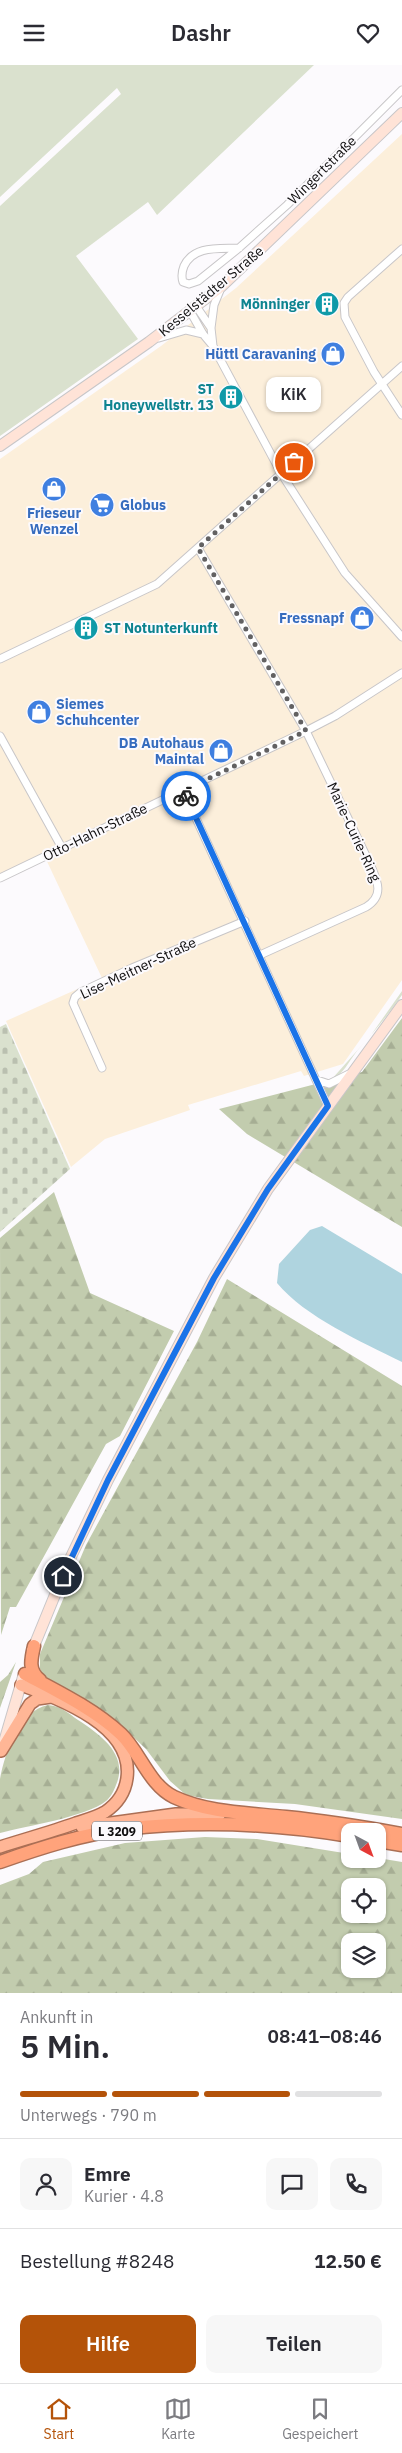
<!DOCTYPE html>
<html lang="de">
<head>
<meta charset="utf-8">
<style>
  :root { --surface:#fff; --page:#f7f7f7; --text:#2b2b33; --muted:#7c7c81; --line:#e1e1e2; --accent:#b45309 }
  body { margin:0; font-family:"IBM Plex Sans",sans-serif; background:var(--page); color:var(--text); height:100vh; display:flex; flex-direction:column; font-size:19px; white-space:nowrap }
  * { box-sizing:border-box; margin:0 }
  p { font-size:16px; color:var(--muted) }
  .icon { flex:none; width:28px; height:28px; fill:none; stroke:currentColor; stroke-width:2; stroke-linecap:round; stroke-linejoin:round }
  .map { position:relative; height:1928px; overflow:hidden }
  .drawer { display:flex; flex-direction:column; background:var(--surface); flex:1 }
  .drawer>* { flex:none }
  .needle { width:32px; rotate:139deg }
  .controls { position:absolute; left:341px; top:1758px; display:grid; gap:10px }
  .controls a { display:grid; place-items:center; width:45px; height:45px; border-radius:10px; background:var(--surface); box-shadow:0 1px 4px #0004; font-size:25px }
  .pin { position:absolute; display:grid; place-items:center; width:42px; height:42px; color:#fff; margin:-21px; border:2px solid #fff; border-radius:50%; box-shadow:0 1px 5px #0007 }
  .courier { position:absolute; display:grid; place-items:center; width:50px; height:50px; margin:-25px; border:4px solid #1a73e8; border-radius:50%; background:#fff; color:#222; box-shadow:0 1px 6px #0007 }
  .bubble { position:absolute; height:35px; border-radius:10px; background:var(--surface); box-shadow:0 1px 4px #0004; font-size:16px; font-weight:600; line-height:35px; text-align:center }
  .summary em { font-style:normal; font-weight:600 }
  .summary div { display:flex; flex-direction:column-reverse }
  .summary { display:flex; align-items:center; justify-content:space-between; height:85px; padding:0 20px }
  h1 { font-size:32px; font-weight:600; line-height:38px }
  .bar { display:grid; grid-template-columns:repeat(4,1fr); gap:8px 5px; align-content:center; height:60px; padding:0 20px }
  .bar i { height:6px; border-radius:4px; background:var(--line) }
  .bar .selected { background:var(--accent) }
  .bar p { grid-column:span 4 }
  .line { display:flex; align-items:center; gap:12px; padding:0 20px; border-top:1px solid var(--line) }
  .line div { flex:1 }
  .round { display:grid; place-items:center; flex:none; width:52px; height:52px; border-radius:10px; background:var(--page) }
  .cta { display:flex; gap:10px; margin-top:auto; padding:10px 20px }
  .cta a { flex:1; height:58px; border-radius:10px; background:var(--accent); color:#fff; font-size:20px; font-weight:600; line-height:58px; text-align:center }
  .cta a+a { background:var(--page); color:var(--text) }
  header { display:flex; justify-content:space-between; align-items:center; height:65px; padding:0 20px; background:var(--surface); font-size:22px; font-weight:600 }
  .tabs { display:flex; justify-content:space-around; align-items:center; height:70px; border-top:1px solid var(--line); background:var(--surface); font-size:14px; color:var(--muted) }
  .tabs a { display:grid; justify-items:center; gap:2px }
  .tabs .selected { color:var(--accent) }
  .map>svg:first-child { display:block }
</style>
</head>
<body>
<header><svg class="icon" aria-label="menu" viewBox="0 0 24 24"><path d="M4 6h16M4 12h16M4 18h16"/></svg>Dashr<svg class="icon" aria-label="heart" viewBox="0 0 24 24"><path d="M12 20l-8-8c-3-5 5-10 8-4 3-6 11-1 8 4z"/></svg></header>
<div class="map">
<svg width="402" height="1928" viewBox="0 0 402 1928">
  <defs>
    <pattern id="forest-firs" width="22" height="20" patternUnits="userSpaceOnUse" patternTransform="scale(1.25)"><rect width="22" height="20" fill="#c2ccae"/><path d="M5 1l3.5 6h-7zM16 11l3.5 6h-7z" fill="#a6ae94"/></pattern>
    <pattern id="cemetery-stones" width="16" height="16" patternUnits="userSpaceOnUse" patternTransform="scale(1.25)"><rect width="16" height="16" fill="#dae1ce"/><path d="M2 7V4a2 2 0 0 1 4 0v3zM10 15v-3a2 2 0 0 1 4 0v3z" fill="#bac0b0"/></pattern>
  </defs>
  <rect width="100%" height="100%" fill="#fcfafd"/>
  <path fill="#fcefdb" d="M 402,69 L 402,915 L 343,999 L 304,1011 L 301,1006 L 188,1040 L 190,1045 L 105,1074 L 71,1102 L 6,956 L 102,913 L 43,788 L 0,809 L 0,394 L 161,281 L 236,223 Z"/>
  <path fill="#dae1ce" d="M 0,0 L 314,0 L 157,150 L 148,137 L 76,191 L 138,274 L 0,371 L 0,141 L 121,29 L 117,23 L 0,132 Z
    M 402,926 L 402,930 C 388,950 373,968 357,986 C 349,996 343,1010 331,1015 L 371,970 Z"/>
  <path fill="url(#forest-firs)" fill-rule="evenodd" d="M 402,953 L 402,1162 L 247,1069 L 219,1044 L 362,1007 Z
    M 54,1127 L 90,1228 L 174,1266 L 120,1371 L 106,1379 L 16,1542 L 10,1542 L 1,1570 L 0,1173 Z
    M 227,1214 L 402,1321 L 402,1754 L 295,1739 L 208,1734 L 186,1730 L 170,1716 L 146,1684 L 127,1666 L 44,1611 L 40,1604 L 40,1589 L 86,1480 L 197,1277 Z
    M 16,1597 L 0,1643 L 0,1617 L 8,1610 Z
    M 48,1640 C 61,1641 68,1648 78,1655 C 101,1670 129,1690 116,1720 C 114,1726 110,1733 106,1736 C 86,1752 26,1761 0,1768 C 0,1751 0,1731 0,1714 C 5,1687 19,1646 48,1640 Z
    M 205,1772 L 257,1774 L 350,1789 L 350,1794 L 378,1793 L 402,1797 L 402,1928 L 0,1928 L 0,1820 L 29,1809 L 43,1797 L 125,1778 ZM 350,1821 L 378,1821 L 378,1849 L 350,1849 ZM 350,1876 L 378,1876 L 378,1904 L 350,1904 Z"/>
  <path fill="url(#cemetery-stones)" d="M 6,959 L 70,1104 L 0,1167 L 0,962 Z"/>
  <path fill="#afd4df" d="M 322,1161 L 402,1209 L 402,1297 C 362,1277 305,1252 277,1218 L 279,1199 L 310,1165 Z"/>
  <g fill="none" stroke-linecap="round" stroke-linejoin="round">
    <defs>
      <path id="minor" d="M 239,183 C 219,184 194,180 184,201 C 182,206 181,211 183,217 L 189,219 L 198,216 L 239,183 L 287,140 L 402,25
        M 402,184 L 348,232 L 344,238 L 345,252 L 374,307 L 402,350
        M 196,241 L 211,263 L 213,281
        M 190,246 L 203,269 L 213,281 L 281,408 L 345,508 L 402,572
        M 211,263 L 214,240 L 221,223
        M 159,273 L 186,265 L 203,269
        M 198,483 L 306,666 L 371,801 C 378,817 384,831 366,842 L 260,890
        M 0,594 L 157,519 L 402,301
        M 0,671 L 62,783
        M 183,725 L 328,1041
        M 0,813 L 306,666 L 335,651 L 402,608
        M 102,1003 L 73,938 L 75,932 L 81,927 L 132,903 L 245,856
        M 317,1015 L 329,1019 L 349,1009"/>
      <path id="secondary" d="M 0,381 L 149,277 L 222,221 L 402,48
        M 32,1586 L 68,1498 L 108,1415 L 214,1213 L 268,1124 L 402,940
        M 4,1677 L 23,1612"/>
      <path id="trunk" d="M 1,1686 L 30,1639 L 37,1634 L 51,1632
        M 82,1762 L 176,1749 L 220,1749
        M 0,1782 C 25,1774 51,1767 76,1758 C 85,1755 97,1752 105,1747 C 117,1739 125,1728 127,1713 C 134,1661 59,1634 21,1620"/>
      <path id="motorway" d="M 34,1581 C 31,1594 28,1606 40,1615
        M 25,1609 C 57,1626 94,1644 121,1669 C 140,1687 149,1720 174,1732 C 208,1748 249,1748 286,1752 C 325,1756 363,1762 402,1769
        M 378,1776 L 402,1780
        M 0,1797 C 40,1783 83,1769 125,1764 C 199,1755 277,1759 350,1771"/>
    </defs>
    <use href="#minor" stroke="#c8c6c8" stroke-width="9"/>
    <use href="#secondary" stroke="#c8c6c8" stroke-width="12"/>
    <use href="#trunk" stroke="#ab6f55" stroke-width="14"/>
    <use href="#motorway" stroke="#ab6f55" stroke-width="15"/>
    <use href="#minor" stroke="#fff" stroke-width="7"/>
    <use href="#secondary" stroke="#ffe3d7" stroke-width="10"/>
    <use href="#trunk" stroke="#ffb696" stroke-width="11"/>
    <use href="#motorway" stroke="#ffa37b" stroke-width="12"/>
  </g>
  <g fill="none" stroke-linecap="round" stroke-linejoin="round">
    <path stroke="#626162" stroke-width="5" stroke-dasharray="0 9" d="M 186,731 L 183,726 L 306,666 L 198,483 L 294,397"/>
    <path stroke="#1a73e8" stroke-width="6" d="M 63,1511 L 108,1415 L 214,1213 L 268,1124 L 328,1041 L 186,731"/>
  </g>
  <defs>
    <symbol id="building-disc" viewBox="-11 -11 22 22"><circle r="9.5" fill="#0f9aa8" stroke="#fcfafd"/><path d="M-4-6H4V6H1V3H-1V6H-4ZM-2.5-4.3h1.7v1.8h-1.7ZM.8-4.3h1.7v1.8H.8ZM-2.5-1h1.7V.8h-1.7ZM.8-1h1.7V.8H.8Z" fill="#fff"/></symbol>
    <symbol id="shop-disc" viewBox="-11 -11 22 22"><circle r="9.5" fill="#3f7fe0" stroke="#fcfafd"/><path d="M-5-2.5h2.3a2.7 3.5 0 0 1 5.4 0H5L5.5 6h-11ZM-1.5-2.5h3a1.5 2.3 0 0 0-3 0Z" fill="#fff"/></symbol>
    <symbol id="supermarket-disc" viewBox="-11 -11 22 22"><circle r="9.5" fill="#3f7fe0" stroke="#fcfafd"/><path d="M-6-5.5h2.5l.6 2H6L4.5 2H-2.5L-4.4-4H-6ZM-1.5 3.2a1.3 1.3 0 1 0 .1 0ZM3 3.2a1.3 1.3 0 1 0 .1 0Z" fill="#fff"/></symbol>
  </defs>
  <g fill-rule="evenodd">
    <use href="#building-disc" x="313" y="225" width="28" height="28"/>
    <use href="#shop-disc" x="319" y="275" width="28" height="28"/>
    <use href="#building-disc" x="217" y="318" width="28" height="28"/>
    <use href="#shop-disc" x="40" y="410" width="28" height="28"/>
    <use href="#supermarket-disc" x="88" y="426" width="28" height="28"/>
    <use href="#shop-disc" x="348" y="539" width="28" height="28"/>
    <use href="#building-disc" x="72" y="549" width="28" height="28"/>
    <use href="#shop-disc" x="25" y="633" width="28" height="28"/>
    <use href="#shop-disc" x="207" y="672" width="28" height="28"/>
  </g>
  <g text-anchor="middle" dominant-baseline="central" stroke-width="4" stroke-linejoin="round" paint-order="stroke">
    <rect fill="#fcfafd" stroke="#565556" stroke-width="1" x="92" y="1756.5" width="50" height="19" rx="4"/>
    <g font-size="12" font-weight="bold" fill="#0f0e0f">
      <text x="117" y="1766">L 3209</text>
    </g>
    <g font-size="14" fill="#0f0e0f" stroke="#fcfafd">
      <text transform="translate(322 105) rotate(-45)">Wingertstraße</text>
      <text transform="translate(211 226) rotate(-40)">Kesselstädter Straße</text>
      <text transform="translate(95 767) rotate(-26)">Otto-Hahn-Straße</text>
      <text transform="translate(354 767) rotate(65)">Marie-Curie-Ring</text>
      <text transform="translate(138 903) rotate(-25)">Lise-Meitner-Straße</text>
    </g>
    <g font-size="14" font-weight="bold" fill="#0d838f" stroke="#fcfafd" text-anchor="end">
      <text x="310" y="239">Mönninger</text>
      <text x="214" y="324">ST<tspan x="214" dy="16">Honeywellstr. 13</tspan></text>
      <text x="104" y="563" text-anchor="start">ST Notunterkunft</text>
    </g>
    <g font-size="14" font-weight="bold" fill="#366cbe" stroke="#fcfafd" text-anchor="end">
      <text x="316" y="289">Hüttl Caravaning</text>
      <text x="120" y="440" text-anchor="start">Globus</text>
      <text x="54" y="448" text-anchor="middle">Frieseur<tspan x="54" dy="16">Wenzel</tspan></text>
      <text x="344" y="553">Fressnapf</text>
      <text x="56" y="639" text-anchor="start">Siemes<tspan x="56" dy="16">Schuhcenter</tspan></text>
      <text x="204" y="678">DB Autohaus<tspan x="204" dy="16">Maintal</tspan></text>
    </g>
  </g>
</svg>
<div class="controls">
<a><svg class="needle" viewBox="-14 -14 28 28"><path d="M0-13l5 13h-10z" fill="#e53935"/><path d="M0 13l5-13h-10z" fill="#7c7c81"/></svg></a>
<a><svg class="icon" aria-label="locate" viewBox="0 0 24 24"><circle cx="12" cy="12" r="6"/><path d="M12 2v4M12 18v4M2 12h4M18 12h4"/></svg></a>
<a><svg class="icon" aria-label="layers" viewBox="0 0 24 24"><path d="M12 4l9 5-9 5-9-5zM3 14l9 5 9-5"/></svg></a>
</div>
<div class="pin" style="left:294px;top:397px;background:#ea580c"><svg class="icon" aria-label="bag" viewBox="0 0 24 24"><path d="M5 8h14l-1 12H6zM9 8a3 3 0 0 1 6 0"/></svg></div>
<div class="pin" style="left:63px;top:1511px;background:#1f2937"><svg class="icon" aria-label="home" viewBox="0 0 24 24"><path d="M3 11l9-7 9 7M6 9v11h12V9"/></svg></div>
<div class="courier" style="left:186px;top:731px"><svg class="icon" aria-label="bike" viewBox="0 0 24 24"><circle cx="6" cy="16" r="4"/><circle cx="18" cy="16" r="4"/><path d="M6 16l4-8h5l3 8M10 8l3 8H6M13 5h3"/></svg></div>
<div class="bubble" style="left:266px;top:312px;width:55px">KiK</div>
</div>
<section class="drawer">
<div class="summary"><div><h1>5 Min.</h1><p>Ankunft in</p></div><em>08:41–08:46</em></div>
<div class="bar"><i class="selected"></i><i class="selected"></i><i class="selected"></i><i></i><p>Unterwegs · 790 m</p></div>
<div class="line" style="height:90px"><a class="round"><svg class="icon" aria-label="person" viewBox="0 0 24 24"><circle cx="12" cy="8" r="4"/><path d="M4 21q1-7 8-7t8 7"/></svg></a><div><b>Emre</b><p>Kurier · 4.8</p></div><a class="round"><svg class="icon" aria-label="chat" viewBox="0 0 24 24"><path d="M4 5h16v11H9l-5 4z"/></svg></a><a class="round"><svg class="icon" aria-label="phone" viewBox="0 0 24 24"><path d="M5 4h4l2 5-3 2q2 4 5 5l2-3 5 2v4C11 20 4 13 5 4z"/></svg></a></div>
<div class="line" style="height:65px"><div>Bestellung #8248</div><b>12.50 €</b></div>
<div class="cta"><a>Hilfe</a><a>Teilen</a></div>
</section>
<nav class="tabs">
<a class="selected"><svg class="icon" aria-label="home" viewBox="0 0 24 24"><path d="M3 11l9-7 9 7M6 9v11h12V9"/></svg>Start</a>
<a><svg class="icon" aria-label="map" viewBox="0 0 24 24"><path d="M3 6l6-2 6 2 6-2v14l-6 2-6-2-6 2zM9 4v14M15 6v14"/></svg>Karte</a>
<a><svg class="icon" aria-label="saved" viewBox="0 0 24 24"><path d="M7 4h10v16l-5-4-5 4z"/></svg>Gespeichert</a>
</nav>
</body>
</html>
